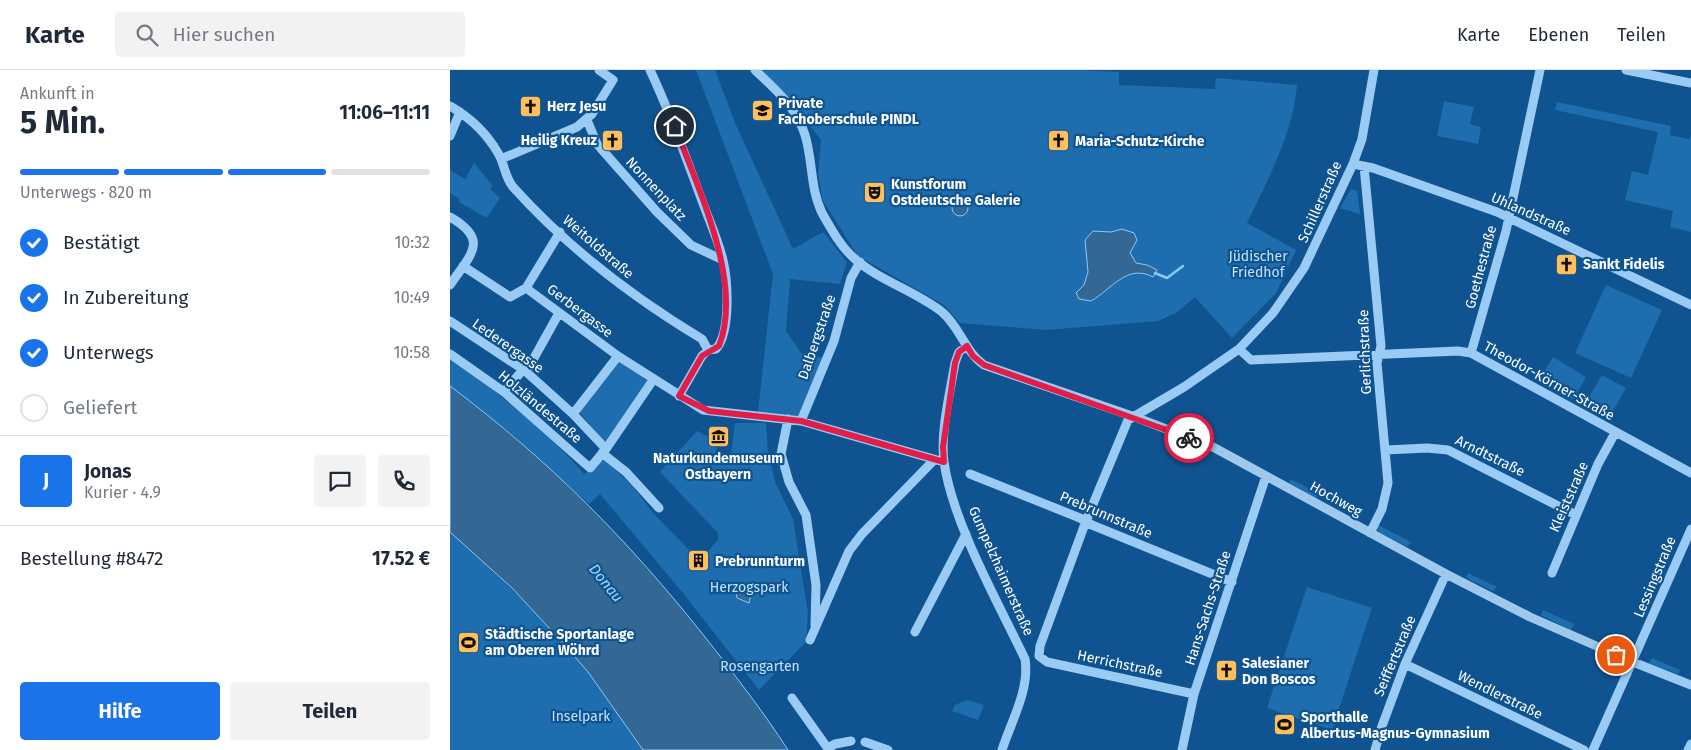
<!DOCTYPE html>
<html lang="de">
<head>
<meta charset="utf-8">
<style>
  :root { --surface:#fff; --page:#f2f2f3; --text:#1f2937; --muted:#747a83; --line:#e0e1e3; --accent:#1a73e8 }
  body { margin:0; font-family:"Fira Sans",sans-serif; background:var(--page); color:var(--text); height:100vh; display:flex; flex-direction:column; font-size:19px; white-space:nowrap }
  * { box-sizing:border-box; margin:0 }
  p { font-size:16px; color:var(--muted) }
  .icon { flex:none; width:28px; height:28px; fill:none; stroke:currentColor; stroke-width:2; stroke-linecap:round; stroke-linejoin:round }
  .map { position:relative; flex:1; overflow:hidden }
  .sheet { display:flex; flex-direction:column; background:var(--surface); width:450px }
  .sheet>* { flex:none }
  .pin { position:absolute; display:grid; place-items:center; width:42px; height:42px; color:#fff; margin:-21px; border:2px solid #fff; border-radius:50%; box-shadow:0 1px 5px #0007 }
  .courier { position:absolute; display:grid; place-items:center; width:50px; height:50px; margin:-25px; border:4px solid #e11d48; border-radius:50%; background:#fff; color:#222; box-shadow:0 1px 6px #0007 }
  .head em { font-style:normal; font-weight:700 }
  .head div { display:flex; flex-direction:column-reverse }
  .head { display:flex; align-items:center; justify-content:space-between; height:85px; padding:0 20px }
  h1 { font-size:32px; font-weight:700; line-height:38px }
  .bar { display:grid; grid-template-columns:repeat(4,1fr); gap:8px 5px; align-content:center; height:60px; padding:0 20px }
  .bar i { height:6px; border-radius:4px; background:var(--line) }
  .bar .on { background:var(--accent) }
  .bar p { grid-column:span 4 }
  .line { display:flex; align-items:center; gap:12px; padding:0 20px; border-top:1px solid var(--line) }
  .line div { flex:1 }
  .round { display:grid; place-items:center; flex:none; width:52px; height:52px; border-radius:5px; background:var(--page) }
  ol { padding:0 20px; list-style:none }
  li { display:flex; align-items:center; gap:15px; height:55px }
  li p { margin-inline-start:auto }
  li .icon { padding:5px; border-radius:50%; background:var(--accent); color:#fff; stroke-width:4 }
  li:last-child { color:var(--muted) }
  li i { width:28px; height:28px; border:2px solid var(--line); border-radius:50% }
  .primary-button { display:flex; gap:10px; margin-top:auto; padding:10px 20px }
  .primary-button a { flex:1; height:58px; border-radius:5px; background:var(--accent); color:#fff; font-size:20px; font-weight:700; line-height:58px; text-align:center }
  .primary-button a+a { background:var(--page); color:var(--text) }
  header { display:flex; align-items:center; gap:30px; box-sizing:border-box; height:70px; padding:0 25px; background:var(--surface); border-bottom:1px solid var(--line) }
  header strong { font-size:24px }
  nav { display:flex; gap:28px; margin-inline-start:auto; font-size:18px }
  .search { width:350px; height:45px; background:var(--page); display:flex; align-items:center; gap:12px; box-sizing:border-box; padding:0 18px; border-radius:5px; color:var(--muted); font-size:19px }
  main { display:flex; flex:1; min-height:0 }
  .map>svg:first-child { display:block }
</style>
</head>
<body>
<header>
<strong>Karte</strong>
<div class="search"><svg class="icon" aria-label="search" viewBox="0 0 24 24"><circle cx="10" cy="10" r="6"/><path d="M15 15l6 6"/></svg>Hier suchen</div>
<nav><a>Karte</a><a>Ebenen</a><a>Teilen</a></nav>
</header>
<main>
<section class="sheet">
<div class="head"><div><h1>5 Min.</h1><p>Ankunft in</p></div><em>11:06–11:11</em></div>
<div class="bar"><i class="on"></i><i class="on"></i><i class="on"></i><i></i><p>Unterwegs · 820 m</p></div>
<ol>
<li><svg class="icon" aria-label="check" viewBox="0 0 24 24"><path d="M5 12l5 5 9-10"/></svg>Bestätigt<p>10:32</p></li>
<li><svg class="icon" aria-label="check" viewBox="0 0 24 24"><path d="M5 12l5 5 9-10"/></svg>In Zubereitung<p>10:49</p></li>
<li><svg class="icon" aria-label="check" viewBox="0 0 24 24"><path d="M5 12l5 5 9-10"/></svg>Unterwegs<p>10:58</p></li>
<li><i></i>Geliefert</li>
</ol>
<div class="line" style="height:90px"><b class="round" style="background:var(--accent);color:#fff">J</b><div><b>Jonas</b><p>Kurier · 4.9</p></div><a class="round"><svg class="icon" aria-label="chat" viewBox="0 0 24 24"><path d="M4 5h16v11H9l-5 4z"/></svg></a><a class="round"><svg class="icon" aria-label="phone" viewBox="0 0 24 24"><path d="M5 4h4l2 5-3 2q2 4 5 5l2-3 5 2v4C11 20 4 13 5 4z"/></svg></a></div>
<div class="line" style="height:65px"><div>Bestellung #8472</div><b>17.52 €</b></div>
<div class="primary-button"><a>Hilfe</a><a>Teilen</a></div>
</section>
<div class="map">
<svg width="1241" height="680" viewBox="0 0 1241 680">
  <rect width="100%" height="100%" fill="#0f5491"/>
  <path fill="#1d6daf" d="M 246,0 L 265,0 L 286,55 L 343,179 L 373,162 L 397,192 L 390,214 L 340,209 L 336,261 L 351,283 L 374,288 L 350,349 L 308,343 L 323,204 Z
    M 311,0 L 627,0 L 669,2 L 669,15 L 765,19 L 766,8 L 847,15 C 844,61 817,112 797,153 L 846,180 L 826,223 L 782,268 L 745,227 L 726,243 L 708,251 L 596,260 L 510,253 L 494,235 L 408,186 L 373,131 L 368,104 L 371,70 L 338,27 Z
    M 994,31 L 1024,37 L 1020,54 L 1031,57 L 1028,74 L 987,66 Z
    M 1107,32 L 1221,56 L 1220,65 L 1239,69 L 1241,64 L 1241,162 L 1220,157 L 1223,141 L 1175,130 L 1182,101 L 1198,105 L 1208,62 L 1105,40 Z
    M 24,93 L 43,116 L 40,119 L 50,128 L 37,148 L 9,132 L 10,129 L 0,123 L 0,100 L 15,109 Z
    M 901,119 L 907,121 L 910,144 L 890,138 Z
    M 1156,215 L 1212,240 L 1181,308 L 1125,283 Z
    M 1103,287 L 1136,307 L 1123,330 L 1089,310 Z
    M 0,289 C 48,323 96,359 134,404 L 155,389 L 182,416 L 205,445 L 247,488 L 250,485 L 252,488 L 268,470 L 268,463 L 210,402 L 247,361 L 267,371 L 266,382 L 281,384 L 285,353 L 316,353 L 318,381 L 325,412 L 343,449 L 358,543 L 356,572 L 309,620 L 232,522 L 150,424 L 139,434 L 63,365 L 0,316 Z
    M 168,290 L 199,311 L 156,374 L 130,343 Z
    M 1152,305 L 1176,318 L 1158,350 L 1134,336 Z
    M 841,409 L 869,424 L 866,428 L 839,413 Z
    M 928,455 L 961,472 L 957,477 L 927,461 Z
    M 0,462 C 49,506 97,551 139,602 C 159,627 175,654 193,680 L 0,680 Z
    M 1018,503 L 1047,517 L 1043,521 L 1016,508 Z
    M 857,517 L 922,538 L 882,660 L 817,638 Z
    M 1093,540 L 1124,554 L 1121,560 L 1091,545 Z
    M 1202,588 L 1230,600 L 1228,604 L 1199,593 Z
    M 517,630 L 534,635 L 528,650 L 502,641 L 505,635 Z"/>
  <path fill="#346894" stroke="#8ac8f8" d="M502 138a8 8 0 1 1 16 0a8 8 0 1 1-16 0Z
    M 672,159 L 684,163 L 687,170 L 680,183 L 686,193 L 697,195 L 707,200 L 703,207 C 677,193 661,220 641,231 L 629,229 L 626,223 L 634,215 L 638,202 L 635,170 L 643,161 L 661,162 Z
    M 0,316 C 100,391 178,470 255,567 C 284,604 313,641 338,680 L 193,680 L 138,602 L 113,573 L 62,518 L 0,462 Z
    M 294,515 C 301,518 301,526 299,533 L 287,528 L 286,521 Z"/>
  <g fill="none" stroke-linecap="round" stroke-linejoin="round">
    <path stroke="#8ac8f8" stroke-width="2.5" d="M 705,203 L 717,208 L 733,196"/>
    <path stroke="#99cbf4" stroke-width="9" d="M 200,0 C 220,42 235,85 251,128 C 258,148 268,169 273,190 C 278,211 281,262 266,279 L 258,280
      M 305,0 C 325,19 347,38 355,65 C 363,91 360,118 372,143 C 381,159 391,177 405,189 C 430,211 465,221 492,242 C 510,257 515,282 534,295 L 685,347 L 763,377 L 996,504 L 1080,547 L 1183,592 L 1241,615
      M 1176,0 L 1241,13
      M 0,36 C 19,47 37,64 48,83 C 55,94 54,106 63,117 C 117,177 184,228 252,269 L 258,280
      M 137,50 L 147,74 L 207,142 L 241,175 L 273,190
      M 0,66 L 10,42
      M 51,89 L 127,57 L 142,44 L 163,10 L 149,0
      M 908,95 L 923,98 L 1047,142 L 1241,235
      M 914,96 L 931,276 L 927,293 L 938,413 L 932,439 L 920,463
      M 0,147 C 40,170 21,184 0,215
      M 13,196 L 60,227 L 76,218 L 110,162
      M 76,218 L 168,286
      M 0,251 L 74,300 L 123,344
      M 517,276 L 509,282 L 505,293 C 500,322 490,363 494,392 C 503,454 548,532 575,589 C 580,619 561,652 552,680
      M 789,279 L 801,290 L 1008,281 L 1021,283 L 1241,403
      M 1021,283 L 1056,161 L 1090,0
      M 0,284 L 54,322 L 140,398 L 156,379 L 203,310
      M 54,322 L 71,302 L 79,297 L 109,243
      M 229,326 L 252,286 L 258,280
      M 338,349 L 331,384 L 339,412 L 356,445 L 366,515 L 365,555
      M 351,351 L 384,271 L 401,208 L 410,192
      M 156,379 L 123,344 L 168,286 L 253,340 L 351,351 L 494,392
      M 936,380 L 977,378 L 998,380 L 1126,445
      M 152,383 L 176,402 L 209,438
      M 520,404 L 630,448 L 642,455 L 782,512
      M 1102,503 L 1148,394 L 1165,363
      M 465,562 L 516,464
      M 360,570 L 399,481 L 412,464 L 484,390
      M 955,594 L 1134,680
      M 744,624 L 597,592 L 589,586 L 590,576 L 636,451 L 678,350 L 734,317 L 789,279 L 823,243 L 854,198 L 903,94 L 912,69 L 924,0
      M 342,628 L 379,680
      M 415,672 L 438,680
      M 378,678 L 385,674 L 401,671
      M 732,680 L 744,624 L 816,406
      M 925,680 L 932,656 L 955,594 L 996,504
      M 1143,680 L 1241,459
      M 1238,680 L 1241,674"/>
  </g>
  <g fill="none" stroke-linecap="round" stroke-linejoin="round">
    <path stroke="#abc3d8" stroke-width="5" stroke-dasharray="0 9" d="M 739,368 L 763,377 L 996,504 L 1080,547 L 1166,585"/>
    <path stroke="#e11d48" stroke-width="6" d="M 225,56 C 247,117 294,212 269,276 L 252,286 L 229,326 L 259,341 L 351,351 L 494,392 L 493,377 L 505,293 L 509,282 L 517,276 L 523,286 L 534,295 L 739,368"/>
  </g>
  <defs>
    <symbol id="church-square" viewBox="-11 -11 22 22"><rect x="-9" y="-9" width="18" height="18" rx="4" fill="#ffc05c" stroke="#0f5491"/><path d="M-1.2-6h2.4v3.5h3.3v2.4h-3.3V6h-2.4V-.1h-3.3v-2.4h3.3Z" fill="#111"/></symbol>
    <symbol id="university-square" viewBox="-11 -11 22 22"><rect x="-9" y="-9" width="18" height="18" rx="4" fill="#ffc05c" stroke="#0f5491"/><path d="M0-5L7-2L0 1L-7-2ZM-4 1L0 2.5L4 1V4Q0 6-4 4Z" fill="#111"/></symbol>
    <symbol id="theatre-square" viewBox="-11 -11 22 22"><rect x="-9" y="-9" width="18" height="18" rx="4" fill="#ffc05c" stroke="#0f5491"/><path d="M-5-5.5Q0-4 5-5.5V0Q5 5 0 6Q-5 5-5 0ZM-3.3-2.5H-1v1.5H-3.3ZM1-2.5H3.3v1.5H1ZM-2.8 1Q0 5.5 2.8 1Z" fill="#111"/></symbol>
    <symbol id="museum-square" viewBox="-11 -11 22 22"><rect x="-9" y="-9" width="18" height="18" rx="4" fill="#ffc05c" stroke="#0f5491"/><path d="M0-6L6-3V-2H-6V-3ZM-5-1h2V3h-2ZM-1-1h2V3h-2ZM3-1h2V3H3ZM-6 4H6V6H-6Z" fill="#111"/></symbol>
    <symbol id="building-square" viewBox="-11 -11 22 22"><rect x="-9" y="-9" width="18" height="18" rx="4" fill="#ffc05c" stroke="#0f5491"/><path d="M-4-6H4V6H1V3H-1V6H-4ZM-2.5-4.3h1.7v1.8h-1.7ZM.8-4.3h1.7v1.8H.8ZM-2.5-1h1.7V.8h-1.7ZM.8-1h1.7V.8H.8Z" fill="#111"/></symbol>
    <symbol id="stadium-square" viewBox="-11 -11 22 22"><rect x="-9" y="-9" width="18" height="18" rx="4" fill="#ffc05c" stroke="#0f5491"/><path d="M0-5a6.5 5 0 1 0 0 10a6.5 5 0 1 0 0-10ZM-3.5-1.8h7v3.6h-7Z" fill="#111"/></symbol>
  </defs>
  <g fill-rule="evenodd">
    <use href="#church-square" x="68" y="24" width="25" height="25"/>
    <use href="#university-square" x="300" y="28" width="25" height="25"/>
    <use href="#church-square" x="150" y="58" width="25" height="25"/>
    <use href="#church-square" x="596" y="58" width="25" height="25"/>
    <use href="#theatre-square" x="412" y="110" width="25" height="25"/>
    <use href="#church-square" x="1104" y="182" width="25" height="25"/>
    <use href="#museum-square" x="256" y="354" width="25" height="25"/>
    <use href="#building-square" x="236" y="478" width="25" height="25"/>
    <use href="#stadium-square" x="6" y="560" width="25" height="25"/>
    <use href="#church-square" x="764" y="588" width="25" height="25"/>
    <use href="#stadium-square" x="822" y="642" width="25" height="25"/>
  </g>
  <g text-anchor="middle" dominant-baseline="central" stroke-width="4.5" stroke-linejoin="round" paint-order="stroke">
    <g font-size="14" font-weight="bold" fill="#fff" stroke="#0f5491" text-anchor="start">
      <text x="328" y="33">Private<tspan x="328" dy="16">Fachoberschule PINDL</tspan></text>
      <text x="97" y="36">Herz Jesu</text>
      <text x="147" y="70" text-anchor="end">Heilig Kreuz</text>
      <text x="625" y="71">Maria-Schutz-Kirche</text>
      <text x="441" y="114">Kunstforum<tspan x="441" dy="16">Ostdeutsche Galerie</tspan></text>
      <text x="1133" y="194">Sankt Fidelis</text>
      <text x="268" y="388" text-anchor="middle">Naturkundemuseum<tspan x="268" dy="16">Ostbayern</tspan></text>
      <text x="265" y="491">Prebrunnturm</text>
      <text x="35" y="564">Städtische Sportanlage<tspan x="35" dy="16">am Oberen Wöhrd</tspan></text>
      <text x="792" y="593">Salesianer<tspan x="792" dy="16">Don Boscos</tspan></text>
      <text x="851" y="647">Sporthalle<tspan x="851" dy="16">Albertus-Magnus-Gymnasium</tspan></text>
    </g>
    <g font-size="14" fill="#fff" stroke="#0f5491">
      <text transform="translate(206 119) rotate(47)">Nonnenplatz</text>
      <text transform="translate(870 132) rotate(-66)">Schillerstraße</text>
      <text transform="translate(1081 144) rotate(24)">Uhlandstraße</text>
      <text transform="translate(148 177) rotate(41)">Weitoldstraße</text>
      <text transform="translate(1031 197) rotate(-75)">Goethestraße</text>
      <text transform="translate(130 241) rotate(37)">Gerbergasse</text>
      <text transform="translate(367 267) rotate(-71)">Dalbergstraße</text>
      <text transform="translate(58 276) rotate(35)">Lederergasse</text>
      <text transform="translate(915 282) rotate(-92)">Gerlichstraße</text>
      <text transform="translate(1099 311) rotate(29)">Theodor-Körner-Straße</text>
      <text transform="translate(90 337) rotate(40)">Holzländestraße</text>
      <text transform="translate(1040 386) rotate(26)">Arndtstraße</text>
      <text transform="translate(1119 427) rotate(-66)">Kleiststraße</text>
      <text transform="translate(886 429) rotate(29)">Hochweg</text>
      <text transform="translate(656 445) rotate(23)">Prebrunnstraße</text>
      <text transform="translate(551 501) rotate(66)">Gumpelzhaimerstraße</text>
      <text transform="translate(1205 507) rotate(-67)">Lessingstraße</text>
      <text transform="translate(758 538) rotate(-72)">Hans-Sachs-Straße</text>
      <text transform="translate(945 586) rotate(-67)">Seiffertstraße</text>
      <text transform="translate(670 594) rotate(12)">Herrichstraße</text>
      <text transform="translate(1050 625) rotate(26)">Wendlerstraße</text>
    </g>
    <g font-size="14" fill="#c1e3fe" stroke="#0f5491">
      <text x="808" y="186">Jüdischer<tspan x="808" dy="16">Friedhof</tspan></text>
      <text x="299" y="517">Herzogspark</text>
      <text x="310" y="596">Rosengarten</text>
      <text x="131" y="646">Inselpark</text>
    </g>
    <g font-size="15" font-style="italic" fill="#a5d5fb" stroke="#0f5491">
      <text transform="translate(156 513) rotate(51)">Donau</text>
    </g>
  </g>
</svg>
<div class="pin" style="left:1166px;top:585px;background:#ea580c"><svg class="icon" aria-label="bag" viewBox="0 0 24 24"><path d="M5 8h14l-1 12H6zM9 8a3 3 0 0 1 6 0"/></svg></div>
<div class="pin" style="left:225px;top:56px;background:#1f2937"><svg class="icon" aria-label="home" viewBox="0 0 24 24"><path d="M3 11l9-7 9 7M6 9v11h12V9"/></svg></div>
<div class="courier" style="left:739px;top:368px"><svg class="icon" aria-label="bike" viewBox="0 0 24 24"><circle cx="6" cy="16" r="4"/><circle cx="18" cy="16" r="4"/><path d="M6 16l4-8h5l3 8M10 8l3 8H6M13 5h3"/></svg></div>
</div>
</main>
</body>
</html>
